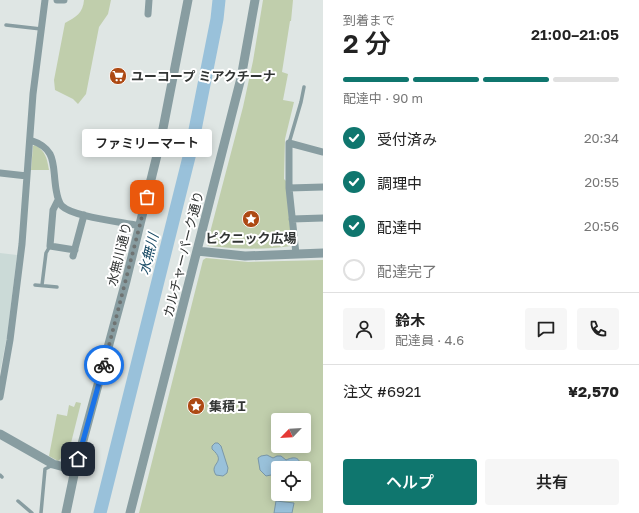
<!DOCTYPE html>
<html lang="ja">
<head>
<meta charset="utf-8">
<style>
  :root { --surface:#fff; --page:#f6f6f6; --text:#222; --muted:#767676; --line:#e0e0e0; --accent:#0f766e }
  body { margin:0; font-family:"Golos Text","Noto Sans JP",sans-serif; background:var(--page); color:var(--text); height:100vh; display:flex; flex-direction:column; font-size:15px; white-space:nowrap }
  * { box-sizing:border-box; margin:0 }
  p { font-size:13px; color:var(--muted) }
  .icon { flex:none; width:22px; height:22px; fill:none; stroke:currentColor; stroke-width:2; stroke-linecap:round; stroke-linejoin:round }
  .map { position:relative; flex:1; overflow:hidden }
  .panel { display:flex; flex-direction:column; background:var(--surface); width:316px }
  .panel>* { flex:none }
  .needle { width:26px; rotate:245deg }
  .controls { position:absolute; left:271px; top:413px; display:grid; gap:8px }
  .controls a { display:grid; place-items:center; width:40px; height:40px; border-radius:4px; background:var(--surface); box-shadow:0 2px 10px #0003; font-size:20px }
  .pin { position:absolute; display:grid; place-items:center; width:34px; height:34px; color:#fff; margin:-17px; border-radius:8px; box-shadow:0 2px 6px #0006 }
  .courier { position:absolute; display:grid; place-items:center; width:40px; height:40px; margin:-20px; border:3px solid #1a73e8; border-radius:50%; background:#fff; color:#222; box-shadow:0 1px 5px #0007 }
  .bubble { position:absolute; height:28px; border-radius:4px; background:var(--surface); box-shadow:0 2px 10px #0003; font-size:13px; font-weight:600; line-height:28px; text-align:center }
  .head em { font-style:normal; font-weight:600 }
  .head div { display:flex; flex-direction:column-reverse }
  .head { display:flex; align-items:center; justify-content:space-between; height:68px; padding:0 20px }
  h1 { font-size:26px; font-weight:600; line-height:30px }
  .bar { display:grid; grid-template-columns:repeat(4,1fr); gap:6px 4px; align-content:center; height:48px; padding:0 20px }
  .bar i { height:5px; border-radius:3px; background:var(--line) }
  .bar .selected { background:var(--accent) }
  .bar p { grid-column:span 4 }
  .line { display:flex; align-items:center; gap:10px; padding:0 20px; border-top:1px solid var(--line) }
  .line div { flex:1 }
  .round { display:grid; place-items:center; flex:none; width:42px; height:42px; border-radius:4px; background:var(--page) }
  ol { padding:0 20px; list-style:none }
  li { display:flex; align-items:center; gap:12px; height:44px }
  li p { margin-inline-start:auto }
  li .icon { padding:4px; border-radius:50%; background:var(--accent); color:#fff; stroke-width:4 }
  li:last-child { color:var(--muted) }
  li i { width:22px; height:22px; border:2px solid var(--line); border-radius:50% }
  .action { display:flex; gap:8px; margin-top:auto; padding:8px 20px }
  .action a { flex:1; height:46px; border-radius:4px; background:var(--accent); color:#fff; font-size:16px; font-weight:600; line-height:46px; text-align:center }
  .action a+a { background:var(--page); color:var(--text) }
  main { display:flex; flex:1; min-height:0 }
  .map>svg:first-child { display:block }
</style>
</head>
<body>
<main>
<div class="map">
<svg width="323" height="513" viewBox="0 0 323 513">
  <rect width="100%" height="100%" fill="#dfe6e4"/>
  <path fill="#cbdad7" d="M 0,253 L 17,255 L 7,336 L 0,372 Z"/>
  <path fill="#c0ceac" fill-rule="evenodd" d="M 84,0 L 111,0 L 108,14 L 99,27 L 86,94 L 78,104 L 73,99 L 55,90 L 54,80 L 65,23 C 76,17 83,13 84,0 Z
    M 263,0 L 293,0 L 291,21 L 290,21 L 282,72 L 288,74 L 283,100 L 294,102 L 285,139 L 284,179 L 286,181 L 292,244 L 291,246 C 262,250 237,249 208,246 L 207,244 L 243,107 L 253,61 Z
    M 35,145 C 46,151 47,159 49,170 L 31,170 L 33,146 Z
    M 206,258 L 248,262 L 323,260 L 323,513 L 139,513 L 203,260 ZM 278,420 L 304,420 L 304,446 L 278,446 ZM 278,468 L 304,468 L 304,494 L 278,494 Z
    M 76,402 L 81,403 L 69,451 L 58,461 L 49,456 L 57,414 L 67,416 L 69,405 L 74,407 Z"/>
  <path fill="#99c1da" stroke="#7a97a8" d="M 215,443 L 218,443 L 221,446 L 228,468 L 227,473 L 223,476 L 216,475 C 208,463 228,463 212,449 L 212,446 Z
    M 267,455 L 273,458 L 277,456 L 281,456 L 286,460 C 295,456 300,457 301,468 L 278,468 L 278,477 L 271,475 L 266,476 L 260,470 L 258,458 L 261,456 Z
    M 276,501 L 294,503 L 292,513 L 274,513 Z"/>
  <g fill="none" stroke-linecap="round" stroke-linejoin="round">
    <path stroke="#99c1da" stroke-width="13" d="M 100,513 L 192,145 L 217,19 L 219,0"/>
    <path stroke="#889da1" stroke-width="3.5" d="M 6,25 L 41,29
      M 289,143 L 301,102 L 304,87
      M 35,285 L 57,287
      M 42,285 L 46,253 L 50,246
      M 0,475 L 2,477
      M 18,501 L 32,513
      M 41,513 L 45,469 L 53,465"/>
    <path stroke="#889da1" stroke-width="7" d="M 57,0 L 64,0
      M 148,14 L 149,0
      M 30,140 C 58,149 52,165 56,189 C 57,195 58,202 62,206 C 73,217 123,222 140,226
      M 0,173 L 27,176
      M 289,188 L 323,187
      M 58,200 L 53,210 L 50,246 L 75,250
      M 292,219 L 323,218
      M 296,254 L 289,188 L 289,143 L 323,152
      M 73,256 L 84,215
      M 0,397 L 10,340 L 22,244 L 33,94 L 45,0"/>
    <path stroke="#889da1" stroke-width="9" d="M 197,251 L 245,256 L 323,253
      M 0,434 L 53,464 L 75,470
      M 66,513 L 75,470 L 126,281 L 161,139 L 188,0
      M 130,513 L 241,78 L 255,0"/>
  </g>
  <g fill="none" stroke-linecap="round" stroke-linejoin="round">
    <path stroke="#6f7372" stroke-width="4" stroke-dasharray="0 7.2" d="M 104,365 L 147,197"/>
    <path stroke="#1a73e8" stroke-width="5" d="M 78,459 L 104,365"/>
  </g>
  <defs>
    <symbol id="supermarket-disc" viewBox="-11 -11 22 22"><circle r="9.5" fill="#ad4913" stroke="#fff"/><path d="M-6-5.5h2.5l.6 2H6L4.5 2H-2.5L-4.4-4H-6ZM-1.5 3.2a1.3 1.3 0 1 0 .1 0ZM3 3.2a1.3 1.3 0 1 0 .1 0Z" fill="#fff"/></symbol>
    <symbol id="sight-disc" viewBox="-11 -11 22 22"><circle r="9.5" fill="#ad4913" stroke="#fff"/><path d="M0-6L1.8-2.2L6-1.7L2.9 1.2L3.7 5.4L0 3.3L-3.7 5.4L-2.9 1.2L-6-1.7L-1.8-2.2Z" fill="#fff"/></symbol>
  </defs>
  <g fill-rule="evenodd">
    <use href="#supermarket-disc" x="108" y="66" width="20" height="20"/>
    <use href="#sight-disc" x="241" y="209" width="20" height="20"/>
    <use href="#sight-disc" x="186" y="396" width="20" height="20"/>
  </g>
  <g text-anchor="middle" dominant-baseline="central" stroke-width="4" stroke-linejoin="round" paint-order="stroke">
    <g font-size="13" font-weight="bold" fill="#323534" stroke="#fff" text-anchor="start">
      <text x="131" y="76">ユーコープ ミアクチーナ</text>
      <text x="251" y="238" text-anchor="middle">ピクニック広場</text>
      <text x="209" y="406">集積Ｉ</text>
    </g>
    <g font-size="13" fill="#323534" stroke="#fff">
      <text transform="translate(119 254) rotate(-76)">水無川通り</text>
      <text transform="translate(183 254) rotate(-76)">カルチャーパーク通り</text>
    </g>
    <g font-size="14" font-style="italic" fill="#184a64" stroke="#fff">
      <text transform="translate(148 254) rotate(-76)">水無川</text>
    </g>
  </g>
</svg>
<div class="controls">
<a><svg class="needle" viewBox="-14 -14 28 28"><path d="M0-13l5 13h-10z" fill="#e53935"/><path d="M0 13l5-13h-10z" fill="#767676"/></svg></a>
<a><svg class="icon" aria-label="locate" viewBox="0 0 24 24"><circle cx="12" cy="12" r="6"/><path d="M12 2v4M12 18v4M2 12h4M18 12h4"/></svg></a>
</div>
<div class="pin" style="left:147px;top:197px;background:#ea580c"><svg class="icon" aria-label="bag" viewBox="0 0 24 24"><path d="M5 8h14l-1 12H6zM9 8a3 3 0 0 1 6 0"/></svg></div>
<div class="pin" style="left:78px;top:459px;background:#1f2937"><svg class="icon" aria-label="home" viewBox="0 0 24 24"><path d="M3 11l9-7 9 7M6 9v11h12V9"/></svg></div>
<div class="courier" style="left:104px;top:365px"><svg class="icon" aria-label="bike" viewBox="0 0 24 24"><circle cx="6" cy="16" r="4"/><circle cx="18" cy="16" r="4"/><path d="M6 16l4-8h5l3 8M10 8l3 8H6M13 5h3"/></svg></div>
<div class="bubble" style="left:82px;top:129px;width:130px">ファミリーマート</div>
</div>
<section class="panel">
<div class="head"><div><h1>2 分</h1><p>到着まで</p></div><em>21:00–21:05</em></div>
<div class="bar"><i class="selected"></i><i class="selected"></i><i class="selected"></i><i></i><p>配達中 · 90 m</p></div>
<ol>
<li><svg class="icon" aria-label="check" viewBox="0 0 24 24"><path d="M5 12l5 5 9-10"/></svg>受付済み<p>20:34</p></li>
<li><svg class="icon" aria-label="check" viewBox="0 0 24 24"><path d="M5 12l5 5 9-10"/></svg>調理中<p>20:55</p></li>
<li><svg class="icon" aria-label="check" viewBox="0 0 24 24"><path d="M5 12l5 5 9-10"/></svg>配達中<p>20:56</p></li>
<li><i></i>配達完了</li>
</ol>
<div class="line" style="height:72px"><a class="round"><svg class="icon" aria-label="person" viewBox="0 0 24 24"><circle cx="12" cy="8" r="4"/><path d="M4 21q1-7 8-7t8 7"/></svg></a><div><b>鈴木</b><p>配達員 · 4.6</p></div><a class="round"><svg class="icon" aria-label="chat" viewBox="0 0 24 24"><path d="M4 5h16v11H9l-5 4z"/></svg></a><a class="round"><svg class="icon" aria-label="phone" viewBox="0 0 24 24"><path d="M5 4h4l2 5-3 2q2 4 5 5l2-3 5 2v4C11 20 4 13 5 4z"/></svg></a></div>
<div class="line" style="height:52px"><div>注文 #6921</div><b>¥2,570</b></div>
<div class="action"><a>ヘルプ</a><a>共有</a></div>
</section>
</main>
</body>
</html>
